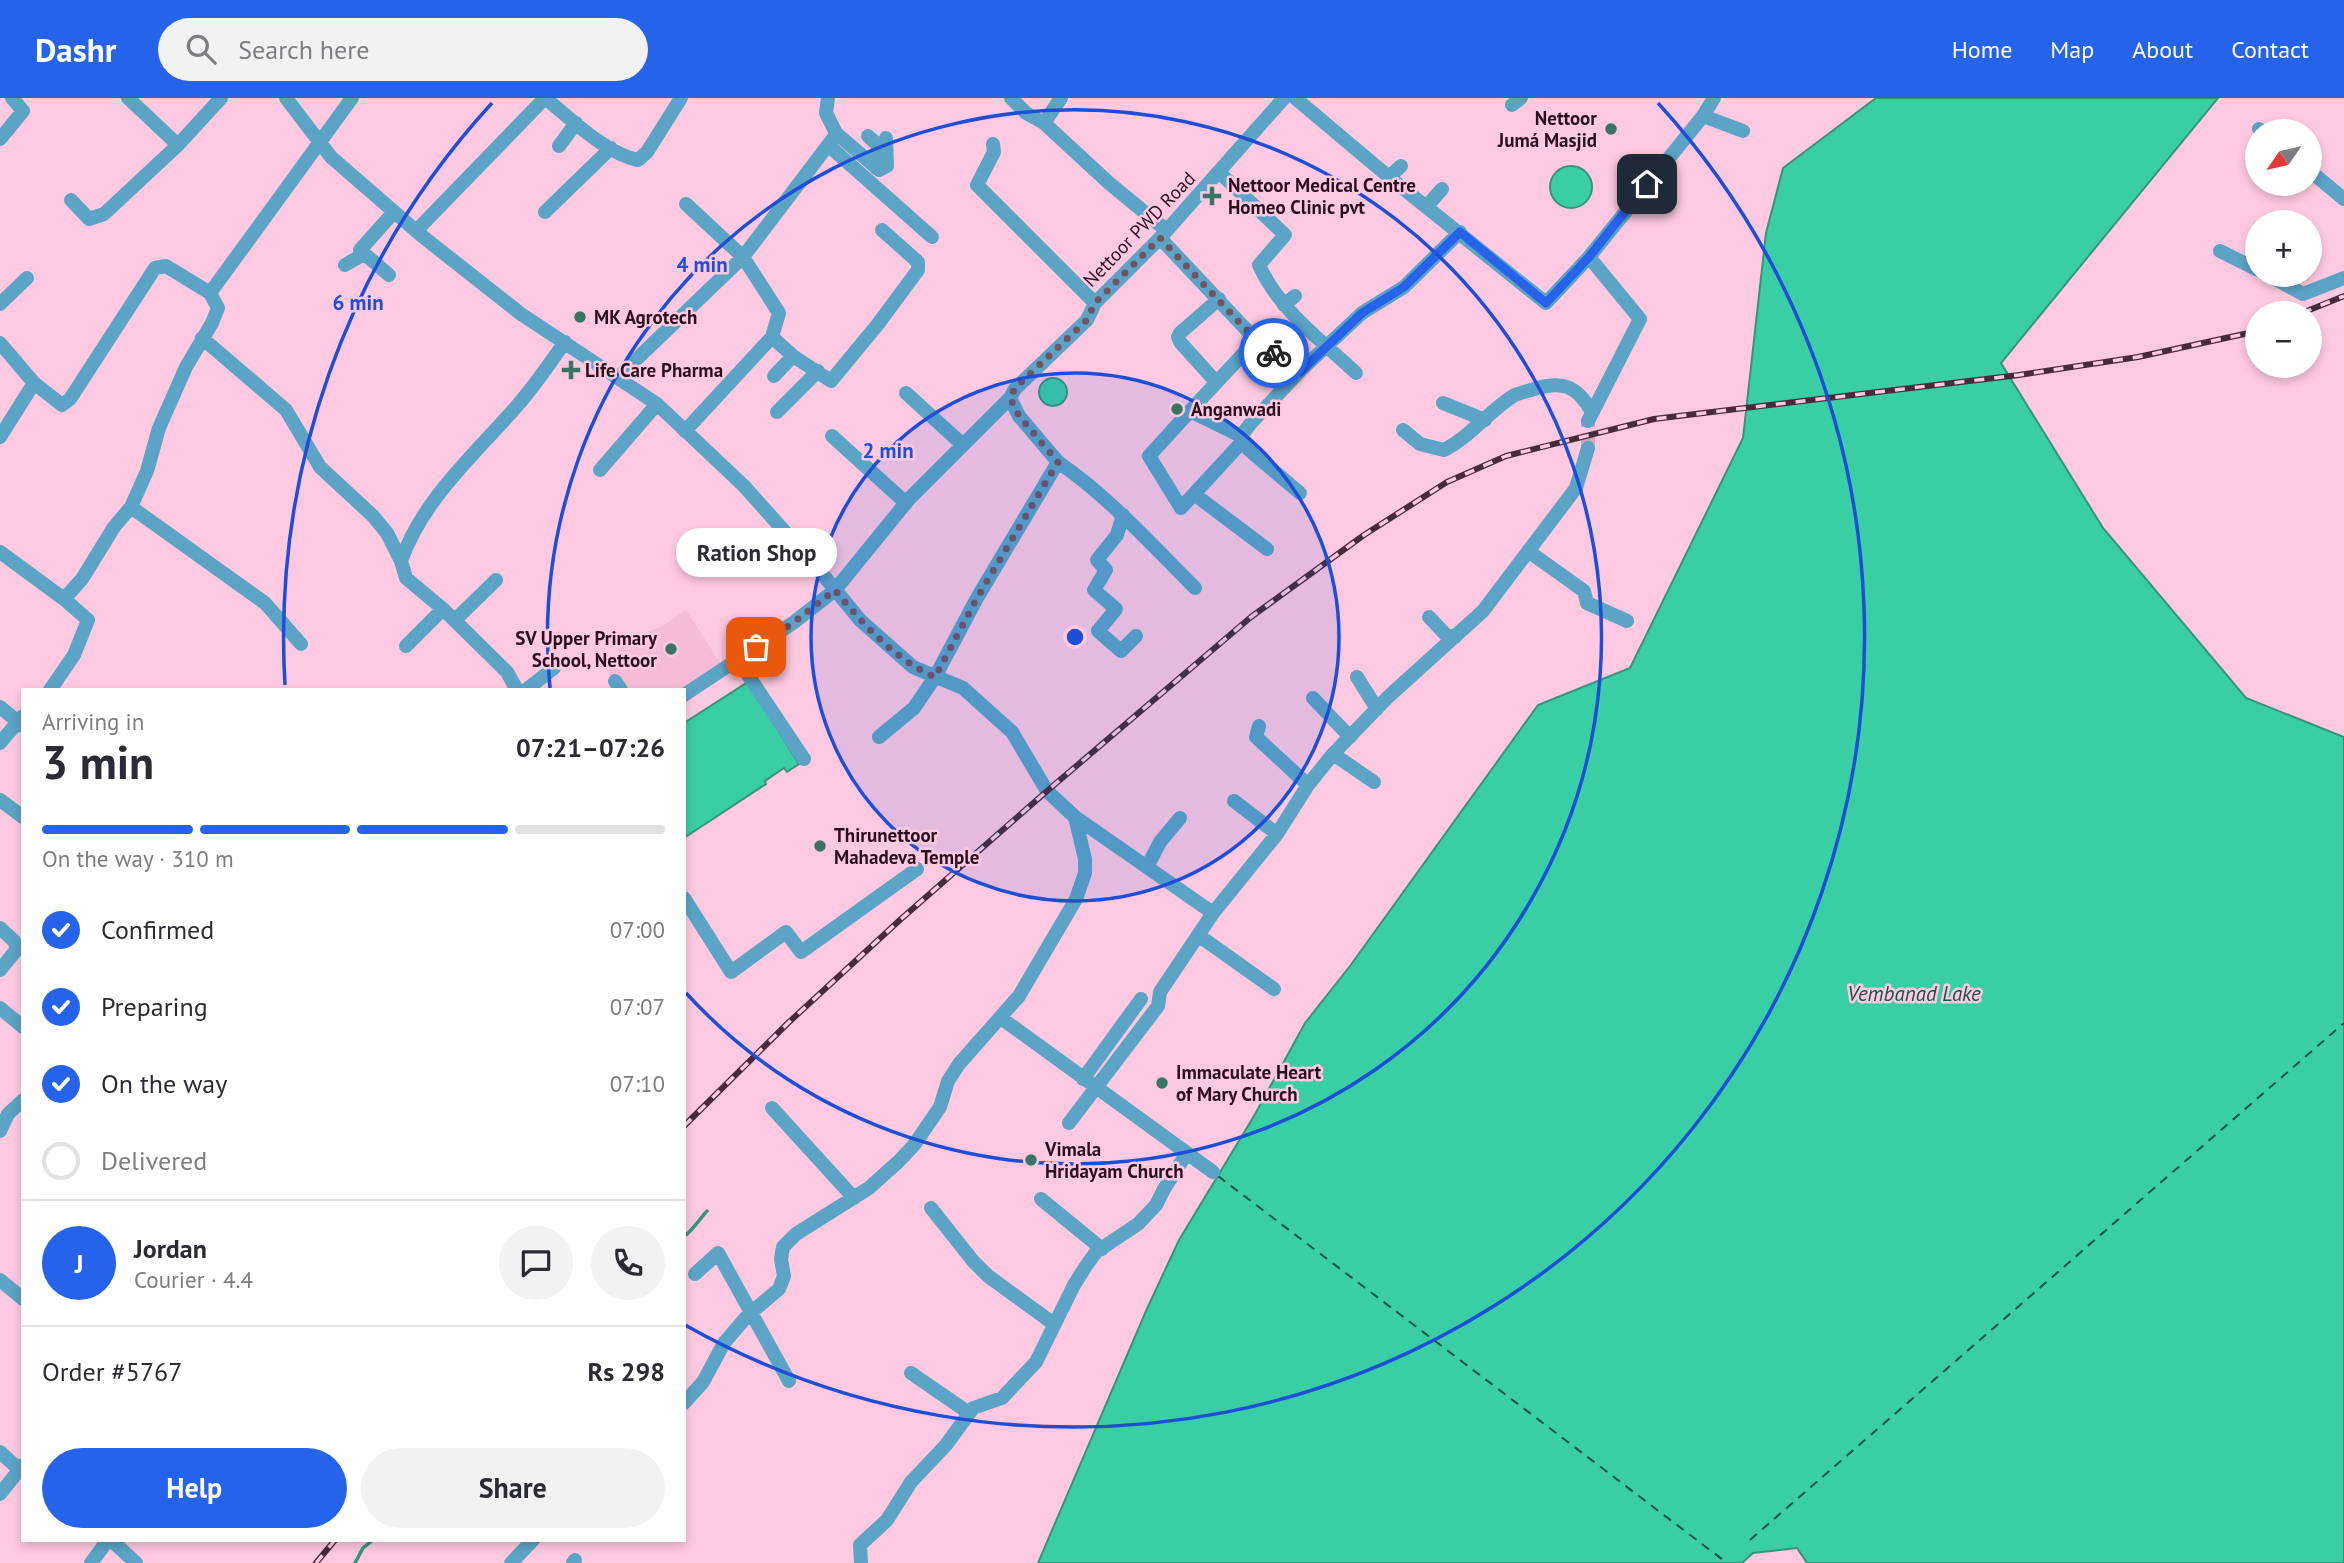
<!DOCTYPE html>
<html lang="en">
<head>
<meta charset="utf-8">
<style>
  :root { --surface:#fff; --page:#f2f2f3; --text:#2b2b33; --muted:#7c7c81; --line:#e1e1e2; --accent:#2563eb }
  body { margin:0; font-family:"PT Sans",sans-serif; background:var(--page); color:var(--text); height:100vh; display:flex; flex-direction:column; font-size:26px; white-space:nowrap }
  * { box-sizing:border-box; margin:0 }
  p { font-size:23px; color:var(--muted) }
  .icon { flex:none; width:38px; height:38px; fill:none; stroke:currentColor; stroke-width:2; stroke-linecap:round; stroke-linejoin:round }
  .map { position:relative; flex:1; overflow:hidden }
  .sheet { position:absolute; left:21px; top:590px; width:665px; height:854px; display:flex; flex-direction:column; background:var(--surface); border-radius:0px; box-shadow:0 4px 10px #0003 }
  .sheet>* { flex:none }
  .needle { width:46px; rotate:236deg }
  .fabs { position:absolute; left:2245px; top:21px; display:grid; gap:14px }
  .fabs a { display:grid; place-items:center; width:77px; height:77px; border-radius:50%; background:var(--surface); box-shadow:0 4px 10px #0003; font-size:35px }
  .pin { position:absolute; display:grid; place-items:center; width:60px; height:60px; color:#fff; margin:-30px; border-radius:14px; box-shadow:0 4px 10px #0006 }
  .courier { position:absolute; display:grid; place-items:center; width:70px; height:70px; margin:-35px; border:5px solid #2563eb; border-radius:50%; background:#fff; color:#222; box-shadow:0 2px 9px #0007 }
  .bubble { position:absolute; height:49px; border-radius:24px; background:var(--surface); box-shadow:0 4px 10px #0003; font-size:23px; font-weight:700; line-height:49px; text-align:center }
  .head em { font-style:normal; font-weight:700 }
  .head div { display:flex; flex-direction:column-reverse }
  .head { display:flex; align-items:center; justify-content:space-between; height:119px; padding:0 21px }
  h1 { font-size:46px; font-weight:700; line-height:52px }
  .bar { display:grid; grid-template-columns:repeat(4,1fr); gap:10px 7px; align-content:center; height:84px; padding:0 21px }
  .bar i { height:9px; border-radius:5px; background:var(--line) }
  .bar .current { background:var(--accent) }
  .bar p { grid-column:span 4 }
  .line { display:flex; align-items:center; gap:18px; padding:0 21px; border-top:2px solid var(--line) }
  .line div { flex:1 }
  .round { display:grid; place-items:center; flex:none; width:74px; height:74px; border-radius:37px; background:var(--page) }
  ol { padding:0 21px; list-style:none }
  li { display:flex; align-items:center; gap:21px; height:77px }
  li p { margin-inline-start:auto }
  li .icon { padding:7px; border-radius:50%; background:var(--accent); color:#fff; stroke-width:4 }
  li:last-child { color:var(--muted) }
  li i { width:38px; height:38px; border:4px solid var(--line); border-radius:50% }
  .primary-button { display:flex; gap:14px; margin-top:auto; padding:14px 21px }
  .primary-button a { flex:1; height:80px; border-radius:42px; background:var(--accent); color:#fff; font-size:28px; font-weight:700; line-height:80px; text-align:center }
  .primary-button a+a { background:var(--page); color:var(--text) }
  header { display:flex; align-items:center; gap:42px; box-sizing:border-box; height:98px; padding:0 35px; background:var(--accent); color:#fff }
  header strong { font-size:33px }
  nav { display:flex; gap:38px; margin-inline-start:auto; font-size:24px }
  .search { width:490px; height:63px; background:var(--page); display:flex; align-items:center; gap:18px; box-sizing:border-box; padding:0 24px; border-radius:38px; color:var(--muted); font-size:26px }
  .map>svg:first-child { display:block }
</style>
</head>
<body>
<header>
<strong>Dashr</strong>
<div class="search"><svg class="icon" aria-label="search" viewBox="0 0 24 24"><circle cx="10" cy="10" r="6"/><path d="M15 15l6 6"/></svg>Search here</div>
<nav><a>Home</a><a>Map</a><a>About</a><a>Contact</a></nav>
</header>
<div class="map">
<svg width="2344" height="1465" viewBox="0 0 2344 1465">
  <rect width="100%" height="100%" fill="#ffcae1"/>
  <path fill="#f6bcd6" d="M 686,512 L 721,566 L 684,592 L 618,591 L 607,573 L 623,560 L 617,549 L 623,549 L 627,553 L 645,544 L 641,536 L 663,528 Z"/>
  <path fill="#3acea5" stroke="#35957c" stroke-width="2" d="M 1876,0 L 2218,0 L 2001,265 L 2103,430 L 2246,600 L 2344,639 L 2344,1465 L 1807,1465 L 1797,1450 L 1753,1455 L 1742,1465 L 1038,1465 L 1146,1213 L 1179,1142 L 1254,1018 L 1305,925 L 1350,868 L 1538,607 L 1630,570 L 1743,340 L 1766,135 L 1783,70 Z
    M1550 89a21 21 0 1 1 42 0a21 21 0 1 1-42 0Z
    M1039 294a14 14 0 1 1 28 0a14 14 0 1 1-28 0Z
    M 748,584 L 799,666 L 787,674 L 784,670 L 765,683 L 766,686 L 684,740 L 684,625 Z"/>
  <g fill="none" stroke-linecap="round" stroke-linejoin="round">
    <path stroke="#35957c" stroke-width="3.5" d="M 684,1138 C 691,1135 701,1119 707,1113
      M 355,1465 L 363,1450 L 373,1442"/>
    <path stroke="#195342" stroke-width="2" stroke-dasharray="9 7" stroke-linecap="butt" d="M 1218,1078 L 1727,1465
      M 1750,1442 L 2344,925"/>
    <path stroke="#d4a5ba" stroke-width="14" stroke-dasharray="14 7" stroke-linecap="butt" d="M 1588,350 L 1588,323"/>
    <path stroke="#5ba4c6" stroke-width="14" d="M 128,0 L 178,47
      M 286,0 L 331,59 L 422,138 L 521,216 L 657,306 L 744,388 L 819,472 L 860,522 L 913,569 L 963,590 L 1012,634 L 1047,693 L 1075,719 L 1213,815 L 1277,736 L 1308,687 L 1333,656 L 1388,599 L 1483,513 L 1576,390 L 1588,350
      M 545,0 C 570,20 606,56 638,62 L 647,54 L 681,0
      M 1011,0 L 1026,15 L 1044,25 L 1109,85 L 1166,132
      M 1295,0 L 1389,79 L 1546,205 L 1589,159
      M 1512,7 L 1521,0
      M 1703,18 L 1743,33
      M 1044,25 L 1061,0
      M 2259,31 L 2262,33
      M 836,35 L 879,72 L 887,68 L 886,40
      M 868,38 L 878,47 L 876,70
      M 0,41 L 23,13 L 12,0
      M 993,46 L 994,54 L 977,87 L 1095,205
      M 828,47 L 932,139
      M 559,48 L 576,25
      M 2310,73 L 2344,101
      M 1220,75 L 1285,137 L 1259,167 C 1279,212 1321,242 1356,275
      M 1389,79 L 1401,68
      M 71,102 L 89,121 L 104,116 L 178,47 L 221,0
      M 1427,108 L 1442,91
      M 545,114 L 611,50
      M 416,133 L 545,0
      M 1160,140 L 1256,242 L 1190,313 L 1241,338 L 1241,345 L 1300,395
      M 2220,153 L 2258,172
      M 345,167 L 364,156
      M 389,177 L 360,152 L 394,114
      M 2268,177 L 2303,196 L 2344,180
      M 0,206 L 27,180
      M 1284,207 L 1295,198
      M 772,239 L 793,258 L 831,283 L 878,226 L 918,172 L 918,164 L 882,132
      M 202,240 L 286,312 L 320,369 L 373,418 L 387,435 L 401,463 L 406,480 L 443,511 L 507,574 L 517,592
      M 1256,242 L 1300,273
      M 0,245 L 34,285 L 62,307 L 70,301 L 155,170 L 166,168 L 210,195 L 352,0
      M 774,278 L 793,258
      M 618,279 L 743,159 L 835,38 L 836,35 L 826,15 L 828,0
      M 1216,284 L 1180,244 L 1178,239 L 1180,235 L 1219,201
      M 906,295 L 963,347
      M 1443,305 L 1485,322
      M 1190,313 L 1149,358 L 1181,410 L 1241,345
      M 777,314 L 818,273
      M 1588,323 L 1640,221 L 1589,159 L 1703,18 L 1714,0
      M 1403,332 L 1420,346 L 1444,352 C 1471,338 1488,314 1513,298 C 1519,294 1527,294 1534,291 C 1563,282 1577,288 1592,314
      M 685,333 L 772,239 L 779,215 L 743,159 L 686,106
      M 832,338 L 906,405
      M 1241,338 L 1251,325 L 1300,273 L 1362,215 L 1404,189 L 1460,134
      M 0,339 L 34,285
      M 1058,364 C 1109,399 1151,446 1195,490
      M 600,372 L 657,306
      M 1194,396 L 1267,451
      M 131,409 L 265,505 L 301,546
      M 1123,417 L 1117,437 L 1097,462 L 1106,472 L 1094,492 L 1116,511 L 1098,533 L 1121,553 L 1136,538
      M 1528,453 L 1584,493 L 1587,505 L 1627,523
      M 0,454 L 64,501
      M 401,463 C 423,401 474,357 516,309 C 534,289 549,266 565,244
      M 1429,519 L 1446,537 L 1455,539
      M 455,522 L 496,482
      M 406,548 L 443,511
      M 738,562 L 804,661
      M 1357,579 L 1377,611
      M 615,583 L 621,592
      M 50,592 L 74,557 L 88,522 L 64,501 L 82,481 L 114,429 L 131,409 L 147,373 L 159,330 L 186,269 L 212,225 L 218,210 L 210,195
      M 526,592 L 554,570
      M 684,597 L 793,525 L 835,492 L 909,401 L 1010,300 L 1015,291 L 1087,222 L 1095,205 L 1160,140 L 1284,0
      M 1313,600 L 1350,639
      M 0,609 L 23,628
      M 1259,628 L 1256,639 L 1308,687
      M 879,639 L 914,610 L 935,579 L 977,500 L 1058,364 L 1019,318 L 1010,300
      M 0,645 L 23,618
      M 1333,656 L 1374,684
      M 0,702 L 23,719
      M 1234,703 L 1277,736
      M 1147,769 L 1160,744 L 1180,720
      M 684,800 L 731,874 L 786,834 L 801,854 L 917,771
      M 0,830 L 14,843 L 17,851 L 0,872
      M 1198,837 L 1274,891
      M 0,910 L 23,929
      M 1001,920 L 1213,1074
      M 1083,981 L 1141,901
      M 772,1010 L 854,1100
      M 1069,1025 L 1158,908 L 1160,894 L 1213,815
      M 0,1033 L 8,1016 L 23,1002
      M 1041,1101 L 1102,1151
      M 931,1110 L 973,1163 L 988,1178 L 1054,1226
      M 695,1176 L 718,1155 L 789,1283
      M 0,1182 L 23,1201
      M 911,1275 L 969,1315
      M 684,1305 L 703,1284 L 724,1245 L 748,1217 L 779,1191 L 784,1178 L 781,1161 L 783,1149 L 796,1136 L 869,1090 L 899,1063 L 914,1047 L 940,1009 L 948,983 L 959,966 L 1019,898 L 1076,801 L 1085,775 L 1085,761 L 1075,719
      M 0,1354 L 23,1375
      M 0,1396 L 23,1367
      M 111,1442 L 136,1465
      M 91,1465 L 108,1442
      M 511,1465 L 533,1442
      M 573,1465 L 575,1462
      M 861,1465 L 860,1447 L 887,1422 L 911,1384 L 946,1347 L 973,1310 L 1002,1300 L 1036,1264 L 1074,1187 L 1086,1168 L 1096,1154 L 1138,1126 L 1156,1107 L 1164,1091 L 1187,1055"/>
    <defs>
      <path id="rail" d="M 2302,215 L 2344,198
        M 684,1028 L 788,925 L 901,821 L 1047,693 L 1251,519 L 1364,437 L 1447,384 L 1506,358 L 1654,321 L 2019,277 L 2138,259 L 2258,233
        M 316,1465 L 335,1442"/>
    </defs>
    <use href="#rail" stroke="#462b39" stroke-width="6"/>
    <use href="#rail" stroke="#ffcae1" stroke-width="3.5" stroke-dasharray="10" stroke-linecap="butt"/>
  </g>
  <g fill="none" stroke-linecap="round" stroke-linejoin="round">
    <path stroke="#735262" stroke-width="7" stroke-dasharray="0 12.6" d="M 756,549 L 793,525 L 835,492 C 863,526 894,561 935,579 L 977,500 L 1058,364 L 1019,318 L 1010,300 L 1015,290 L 1087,222 L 1095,205 L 1160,140 L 1256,242 L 1274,255"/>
    <path stroke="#2563eb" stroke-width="9" d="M 1274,255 L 1300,274 L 1362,215 L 1404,189 L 1460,134 L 1546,205 L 1589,159 L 1647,86"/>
  </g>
  <circle cx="1075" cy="539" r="264" fill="#1d4ed8" fill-opacity=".12"/>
  <g fill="none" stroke="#1d4ed8" stroke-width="3.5">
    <circle cx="1075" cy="539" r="264"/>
    <path d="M550 590A527 527 0 1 1 686 895"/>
    <path d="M285 587A791 791 0 0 1 492 5M1658 5A791 791 0 0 1 685 1227"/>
  </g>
  <g fill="#387562" stroke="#ffcae1" stroke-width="2.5">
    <circle cx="1611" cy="31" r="7"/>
    <path d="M1208.5 87.5h7v7h7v7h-7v7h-7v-7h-7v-7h7z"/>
    <circle cx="580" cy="219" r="7"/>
    <path d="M567.5 261.5h7v7h7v7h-7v7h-7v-7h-7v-7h7z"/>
    <circle cx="1177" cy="311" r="7"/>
    <circle cx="671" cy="551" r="7"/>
    <circle cx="820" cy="748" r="7"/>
    <circle cx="1162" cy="985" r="7"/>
    <circle cx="1031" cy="1062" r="7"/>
  </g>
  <g text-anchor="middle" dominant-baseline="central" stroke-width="5" stroke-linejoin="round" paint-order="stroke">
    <g font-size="19" font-weight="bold" fill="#28111d" stroke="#ffcae1" text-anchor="start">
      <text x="1597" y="20" text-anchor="end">Nettoor<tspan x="1597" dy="22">Jumá Masjid</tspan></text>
      <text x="1228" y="87">Nettoor Medical Centre<tspan x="1228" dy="22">Homeo Clinic pvt</tspan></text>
      <text x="594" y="219">MK Agrotech</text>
      <text x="585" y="272">Life Care Pharma</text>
      <text x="1191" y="311">Anganwadi</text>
      <text x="657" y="540" text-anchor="end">SV Upper Primary<tspan x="657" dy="22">School, Nettoor</tspan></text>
      <text x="834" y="737">Thirunettoor<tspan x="834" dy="22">Mahadeva Temple</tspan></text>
      <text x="1176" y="974">Immaculate Heart<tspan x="1176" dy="22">of Mary Church</tspan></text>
      <text x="1045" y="1051">Vimala<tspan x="1045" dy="22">Hridayam Church</tspan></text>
    </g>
    <g font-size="19" fill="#28111d" stroke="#ffcae1">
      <text transform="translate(1139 131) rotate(-46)">Nettoor PWD Road</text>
    </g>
    <g font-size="21" font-style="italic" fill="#195342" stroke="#ffcae1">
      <text x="1914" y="895">Vembanad Lake</text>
    </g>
  </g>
  <circle cx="1075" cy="539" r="10" fill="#1d4ed8" stroke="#ffcae1" stroke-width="3.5"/>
  <g font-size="21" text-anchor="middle" font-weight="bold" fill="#1d4ed8" stroke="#ffcae1" stroke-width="5" stroke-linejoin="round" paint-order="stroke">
    <text x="702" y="174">4 min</text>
    <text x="358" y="212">6 min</text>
    <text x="888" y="360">2 min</text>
  </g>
</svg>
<div class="fabs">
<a><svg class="needle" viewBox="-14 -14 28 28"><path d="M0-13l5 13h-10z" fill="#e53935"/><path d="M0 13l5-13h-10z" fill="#7c7c81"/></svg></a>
<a>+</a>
<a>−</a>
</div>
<div class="pin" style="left:756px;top:549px;background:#ea580c"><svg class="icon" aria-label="bag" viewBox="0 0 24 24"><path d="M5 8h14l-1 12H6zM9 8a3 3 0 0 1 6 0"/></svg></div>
<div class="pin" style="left:1647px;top:86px;background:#1f2937"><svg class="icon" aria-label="home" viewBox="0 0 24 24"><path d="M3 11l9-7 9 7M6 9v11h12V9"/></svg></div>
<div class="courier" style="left:1274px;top:255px"><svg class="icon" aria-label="bike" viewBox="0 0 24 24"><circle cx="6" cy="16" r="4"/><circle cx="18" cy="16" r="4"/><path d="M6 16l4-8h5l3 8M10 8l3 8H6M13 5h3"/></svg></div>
<div class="bubble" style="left:676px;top:430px;width:161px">Ration Shop</div>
<section class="sheet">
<div class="head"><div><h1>3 min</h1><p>Arriving in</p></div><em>07:21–07:26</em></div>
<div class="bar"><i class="current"></i><i class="current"></i><i class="current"></i><i></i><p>On the way · 310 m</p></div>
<ol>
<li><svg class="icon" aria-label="check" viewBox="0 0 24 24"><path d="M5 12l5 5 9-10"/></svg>Confirmed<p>07:00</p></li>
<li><svg class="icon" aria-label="check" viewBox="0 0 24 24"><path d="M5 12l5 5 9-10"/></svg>Preparing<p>07:07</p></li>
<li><svg class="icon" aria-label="check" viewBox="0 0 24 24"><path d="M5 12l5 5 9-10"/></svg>On the way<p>07:10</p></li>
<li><i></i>Delivered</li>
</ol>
<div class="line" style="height:126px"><b class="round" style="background:var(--accent);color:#fff">J</b><div><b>Jordan</b><p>Courier · 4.4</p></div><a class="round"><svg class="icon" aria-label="chat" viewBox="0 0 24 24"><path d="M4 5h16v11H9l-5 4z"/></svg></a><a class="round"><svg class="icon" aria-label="phone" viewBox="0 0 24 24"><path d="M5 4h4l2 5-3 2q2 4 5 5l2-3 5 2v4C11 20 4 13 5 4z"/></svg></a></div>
<div class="line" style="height:91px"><div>Order #5767</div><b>Rs 298</b></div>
<div class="primary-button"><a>Help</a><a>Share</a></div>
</section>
</div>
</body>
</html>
